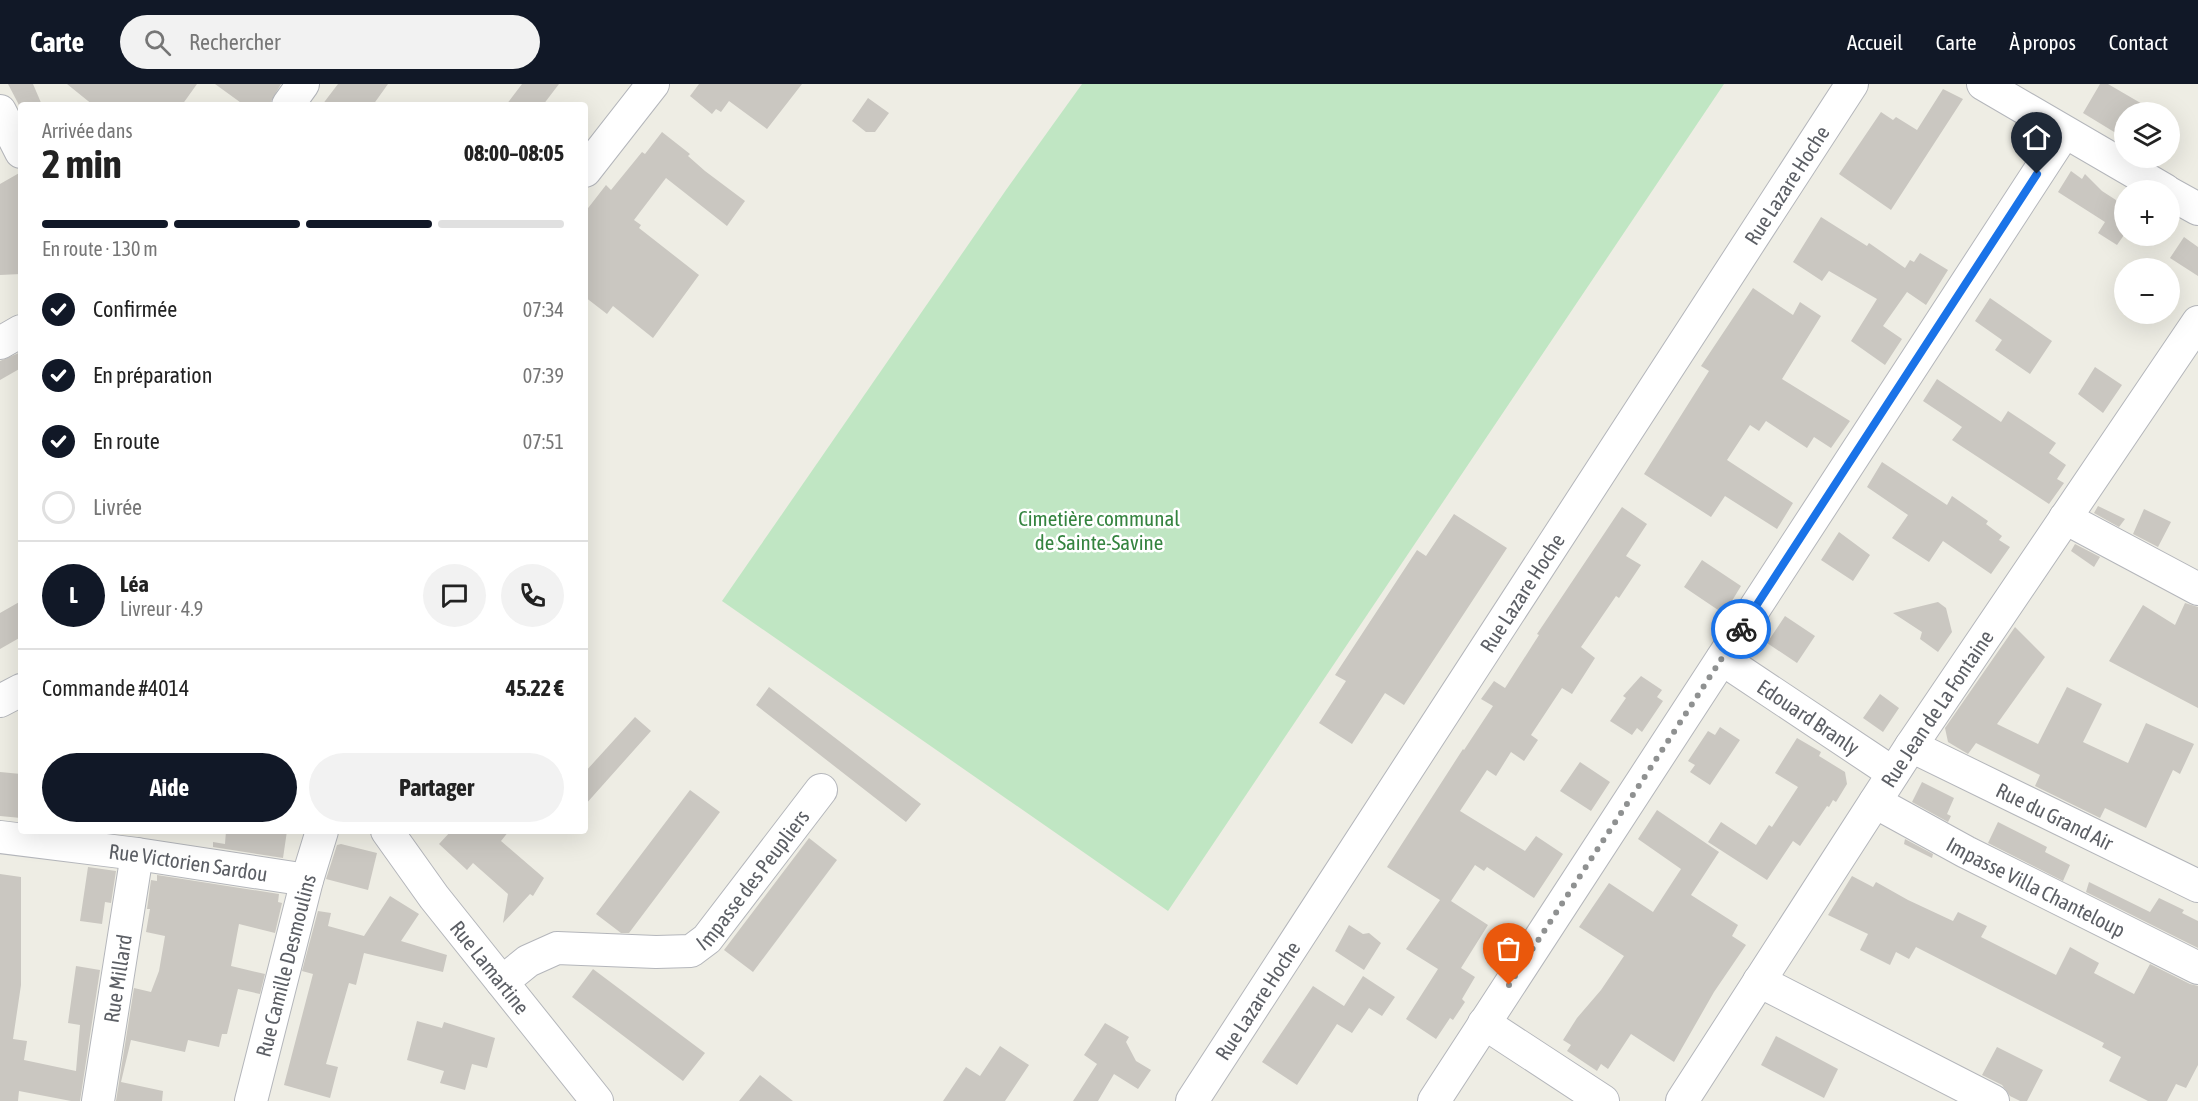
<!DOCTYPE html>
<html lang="fr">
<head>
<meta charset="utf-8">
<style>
  :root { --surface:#fff; --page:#f2f2f2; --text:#222; --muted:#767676; --line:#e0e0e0; --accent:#111827 }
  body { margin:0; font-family:"Asap Condensed",sans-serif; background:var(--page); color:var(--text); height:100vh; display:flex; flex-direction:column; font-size:22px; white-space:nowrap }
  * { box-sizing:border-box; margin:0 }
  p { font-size:20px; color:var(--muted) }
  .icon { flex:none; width:33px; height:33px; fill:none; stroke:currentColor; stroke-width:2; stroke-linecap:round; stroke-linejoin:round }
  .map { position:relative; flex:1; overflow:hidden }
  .drawer { position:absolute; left:18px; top:18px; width:570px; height:732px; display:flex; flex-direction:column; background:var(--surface); border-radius:6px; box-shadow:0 6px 24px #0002 }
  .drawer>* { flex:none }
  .tools { position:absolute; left:2114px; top:18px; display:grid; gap:12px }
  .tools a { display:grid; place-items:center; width:66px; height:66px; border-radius:50%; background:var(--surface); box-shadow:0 6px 24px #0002; font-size:30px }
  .pin { position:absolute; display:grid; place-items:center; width:51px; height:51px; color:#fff; margin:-62px -26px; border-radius:50% 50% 50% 0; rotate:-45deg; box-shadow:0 0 6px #0007 }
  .pin .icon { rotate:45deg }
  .courier { position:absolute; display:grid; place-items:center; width:60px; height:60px; margin:-30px; border:4px solid #1a73e8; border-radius:50%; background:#fff; color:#222; box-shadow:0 2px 8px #0007 }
  .head em { font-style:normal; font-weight:700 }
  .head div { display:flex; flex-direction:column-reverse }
  .head { display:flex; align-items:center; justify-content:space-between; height:102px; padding:0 24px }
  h1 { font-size:39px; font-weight:700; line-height:45px }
  .bar { display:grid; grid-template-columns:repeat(4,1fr); gap:9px 6px; align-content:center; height:72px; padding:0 24px }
  .bar i { height:8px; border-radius:4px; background:var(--line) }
  .bar .selected { background:var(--accent) }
  .bar p { grid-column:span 4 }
  .line { display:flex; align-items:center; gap:15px; padding:0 24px; border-top:2px solid var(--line) }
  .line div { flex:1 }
  .round { display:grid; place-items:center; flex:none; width:63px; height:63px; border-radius:32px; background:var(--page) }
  ol { padding:0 24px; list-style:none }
  li { display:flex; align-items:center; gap:18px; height:66px }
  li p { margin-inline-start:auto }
  li .icon { padding:6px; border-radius:50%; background:var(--accent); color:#fff; stroke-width:4 }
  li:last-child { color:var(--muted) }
  li i { width:33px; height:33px; border:3px solid var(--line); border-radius:50% }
  .action { display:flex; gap:12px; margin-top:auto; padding:12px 24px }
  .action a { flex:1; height:69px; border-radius:36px; background:var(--accent); color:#fff; font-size:24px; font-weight:700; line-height:69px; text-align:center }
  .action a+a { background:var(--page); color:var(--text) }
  header { display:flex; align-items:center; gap:36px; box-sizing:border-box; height:84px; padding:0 30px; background:var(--accent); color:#fff }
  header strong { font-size:28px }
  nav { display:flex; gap:33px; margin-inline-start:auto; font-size:21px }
  .search { width:420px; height:54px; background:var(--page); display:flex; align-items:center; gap:15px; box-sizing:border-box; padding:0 21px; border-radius:33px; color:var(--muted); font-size:22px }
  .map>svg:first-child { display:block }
</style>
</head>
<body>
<header>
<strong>Carte</strong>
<div class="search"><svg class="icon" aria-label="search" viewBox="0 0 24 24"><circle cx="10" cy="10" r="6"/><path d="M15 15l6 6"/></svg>Rechercher</div>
<nav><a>Accueil</a><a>Carte</a><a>À propos</a><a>Contact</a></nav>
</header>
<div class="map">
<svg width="2198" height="1017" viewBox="0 0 2198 1017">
  <rect width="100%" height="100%" fill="#eeede4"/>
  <path fill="#c0e6c3" d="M 1082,0 L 1724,0 L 1168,827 L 722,517 L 1006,106 Z"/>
  <path fill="#cac7c1" d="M 8,0 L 33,0 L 42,21 L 19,21 Z
    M 67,0 L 197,0 L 182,21 L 93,21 Z
    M 215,0 L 281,0 L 269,21 L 244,21 Z
    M 338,0 L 388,0 L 373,21 L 322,21 Z
    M 522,0 L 559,0 L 543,21 L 506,21 Z
    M 699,0 L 802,0 L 767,45 L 729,17 L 721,28 L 716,25 L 712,30 L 690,12 Z
    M 2100,0 L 2108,0 L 2156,28 L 2124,28 L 2124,54 L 2083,29 Z
    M 1943,5 L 1963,15 L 1891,126 L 1839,90 L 1881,28 L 1893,36 L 1896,33 L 1917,46 Z
    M 868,14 L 889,29 L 875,48 L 866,48 L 852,37 Z
    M 662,48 L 690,70 L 688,72 L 705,87 L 745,117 L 727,142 L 666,94 L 634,136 L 641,141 L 639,144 L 699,191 L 653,254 L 613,222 L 607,230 L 585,213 L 585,128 L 606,101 L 611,106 L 642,68 L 645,70 Z
    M 2071,87 L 2082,95 L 2085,90 L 2102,107 L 2119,118 L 2124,110 L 2124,151 L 2117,161 L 2098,149 L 2105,138 L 2058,108 Z
    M 21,88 L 21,190 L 0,191 L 0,100 Z
    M 1821,133 L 1867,162 L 1869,159 L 1905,184 L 1910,176 L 1914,178 L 1920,169 L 1948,186 L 1926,221 L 1907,208 L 1883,242 L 1902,255 L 1885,281 L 1851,257 L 1877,215 L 1829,187 L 1822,197 L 1793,178 Z
    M 2184,153 L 2198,163 L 2198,192 L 2170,174 Z
    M 1753,204 L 1793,231 L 1800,218 L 1821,232 L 1782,295 L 1850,337 L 1831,364 L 1814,353 L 1807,364 L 1766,337 L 1759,347 L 1750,341 L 1727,376 L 1793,419 L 1777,445 L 1725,412 L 1711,433 L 1644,390 L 1709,287 L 1701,282 Z
    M 1990,214 L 2052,257 L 2030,290 L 1995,266 L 2002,256 L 1975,237 Z
    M 21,268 L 21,284 L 0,296 L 0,277 Z
    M 2095,283 L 2122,301 L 2103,329 L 2078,310 Z
    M 1937,295 L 2001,338 L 2008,327 L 2056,359 L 2049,369 L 2066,381 L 2057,395 L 2064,399 L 2049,420 L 1952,356 L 1962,343 L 1923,317 Z
    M 1882,378 L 1947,421 L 1952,412 L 1988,437 L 1986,440 L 2002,452 L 1999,456 L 2010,463 L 1991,490 L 1943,457 L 1929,478 L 1892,454 L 1908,431 L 1867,403 Z
    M 2098,422 L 2125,435 L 2119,443 L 2094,429 Z
    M 1622,423 L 1647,440 L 1626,472 L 1641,481 L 1619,514 L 1616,512 L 1581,563 L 1595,574 L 1572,610 L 1562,604 L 1531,651 L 1538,656 L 1524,677 L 1511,668 L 1496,692 L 1487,686 L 1460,727 L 1525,767 L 1536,752 L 1563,770 L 1534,814 L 1487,783 L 1484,787 L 1475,781 L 1451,817 L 1488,841 L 1461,884 L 1475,893 L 1462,915 L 1465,918 L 1453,936 L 1450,934 L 1436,955 L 1406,935 L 1438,885 L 1406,865 L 1440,816 L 1387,783 L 1463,665 L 1464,666 L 1493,622 L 1481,615 L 1494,597 L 1505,604 L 1539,551 L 1537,550 Z
    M 2144,425 L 2171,438 L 2158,463 L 2133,450 Z
    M 1454,430 L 1507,464 L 1404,621 L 1385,609 L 1352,660 L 1319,639 L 1346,597 L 1335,591 L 1417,466 L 1426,472 Z
    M 1839,448 L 1870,471 L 1853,497 L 1821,476 Z
    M 2075,460 L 2100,473 L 2094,483 L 2071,467 Z
    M 1702,476 L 1741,502 L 1724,530 L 1684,503 Z
    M 21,517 L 21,553 L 0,565 L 0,529 Z
    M 1938,518 L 1946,524 L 1952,548 L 1938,568 L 1920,555 L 1922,548 L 1893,529 Z
    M 2185,519 L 2198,523 L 2198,624 L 2109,577 L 2143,521 L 2175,541 Z
    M 1785,532 L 1815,552 L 1797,579 L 1767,559 Z
    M 2015,543 L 2045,573 L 1997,640 L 2038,660 L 2067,603 L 2102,620 L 2083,658 L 2128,679 L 2146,639 L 2194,660 L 2180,690 L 2173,686 L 2146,744 L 2105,724 L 2100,734 L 2035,702 L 2040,691 L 1976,659 L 1968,670 L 1948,658 L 1945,644 Z
    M 1641,592 L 1662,606 L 1657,613 L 1663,617 L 1642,648 L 1637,644 L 1632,651 L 1610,637 L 1626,614 L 1623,612 Z
    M 769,603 L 921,720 L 906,738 L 756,621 Z
    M 1880,610 L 1899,624 L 1883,648 L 1863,634 Z
    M 635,633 L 651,647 L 585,721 L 585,688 Z
    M 1720,643 L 1740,656 L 1710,701 L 1690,688 L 1695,681 L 1688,677 L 1708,647 L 1715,651 Z
    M 1797,654 L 1821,668 L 1819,672 L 1845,688 L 1847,700 L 1836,718 L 1833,716 L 1829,723 L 1827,722 L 1800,762 L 1793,757 L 1767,796 L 1708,758 L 1721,738 L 1756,761 L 1769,741 L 1772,743 L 1798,703 L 1775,689 Z
    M 1580,678 L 1610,698 L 1591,727 L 1560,707 Z
    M 0,688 L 21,690 L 21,734 L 0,732 Z
    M 1922,698 L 1954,714 L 1947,730 L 1951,732 L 1948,738 L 1912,718 Z
    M 690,706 L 720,728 L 629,849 L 621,849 L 596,830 Z
    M 1657,726 L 1719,768 L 1691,811 L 1738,841 L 1732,852 L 1746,861 L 1714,908 L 1674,978 L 1631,950 L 1608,985 L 1601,980 L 1597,987 L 1567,967 L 1571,961 L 1563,956 L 1577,934 L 1601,906 L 1624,872 L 1579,843 L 1609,799 L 1653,828 L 1681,785 L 1638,755 Z
    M 1998,738 L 2047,763 L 2045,768 L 2070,781 L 2063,797 L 1988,759 Z
    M 226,747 L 287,747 L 283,774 L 213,763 L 213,758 L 225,760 Z
    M 451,747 L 509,747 L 501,757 L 544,794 L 533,812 L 530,810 L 503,839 L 508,810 L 473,779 L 467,786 L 439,760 Z
    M 809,754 L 837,776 L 753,888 L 724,866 Z
    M 1905,755 L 1933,770 L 1932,774 L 1904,760 Z
    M 341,760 L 377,769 L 368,806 L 326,795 L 337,761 Z
    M 88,783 L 116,787 L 111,819 L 105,818 L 102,840 L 80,837 Z
    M 0,790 L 21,793 L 21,901 L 13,955 L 27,957 L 24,976 L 76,987 L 80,941 L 68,939 L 76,882 L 100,886 L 80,1017 L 71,1017 L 19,1007 L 18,1017 L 0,1017 Z
    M 157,791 L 279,810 L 278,818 L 282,819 L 275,849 L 239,840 L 231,882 L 265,890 L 260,910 L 238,905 L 227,950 L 222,950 L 219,963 L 188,956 L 185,968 L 131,956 L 121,998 L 163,1007 L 162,1017 L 116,1017 L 134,904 L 151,908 L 159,887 L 165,852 L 146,848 L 150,825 L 147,825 L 151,796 L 157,797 Z
    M 1852,792 L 1873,803 L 1876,798 L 1908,816 L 1953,837 L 1958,828 L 1987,842 L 1981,853 L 2056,891 L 2070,863 L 2099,879 L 2094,889 L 2134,910 L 2150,880 L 2190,900 L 2198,902 L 2198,981 L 2186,1004 L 2176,1000 L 2167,1017 L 2148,1017 L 2109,997 L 2121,973 L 2102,963 L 2104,959 L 1916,863 L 1909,875 L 1896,868 L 1890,881 L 1860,866 L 1868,850 L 1828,831 Z
    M 2089,798 L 2150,828 L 2159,814 L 2184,826 L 2182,829 L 2198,837 L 2198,864 L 2086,808 Z
    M 390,812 L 419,830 L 401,857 L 447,871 L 443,888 L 364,869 L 356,901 L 349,899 L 326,980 L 338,983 L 330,1014 L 284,1001 L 313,890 L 302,887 L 318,827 L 331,829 L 328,842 L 364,852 Z
    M 1349,841 L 1363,850 L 1369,849 L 1381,859 L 1364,886 L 1335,867 Z
    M 593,885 L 705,969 L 683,997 L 572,913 Z
    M 1363,892 L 1395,913 L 1382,932 L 1369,924 L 1352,949 L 1337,940 L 1297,1001 L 1262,978 L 1313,902 L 1344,922 Z
    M 417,937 L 442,944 L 444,938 L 495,954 L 487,984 L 472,980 L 465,1006 L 440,999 L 444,987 L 407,976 Z
    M 1105,939 L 1129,953 L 1126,958 L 1136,977 L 1151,986 L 1138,1005 L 1114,990 L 1098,1017 L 1073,1017 L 1097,980 L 1084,971 Z
    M 1776,952 L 1838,985 L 1824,1014 L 1761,981 Z
    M 1000,962 L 1029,981 L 1005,1017 L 943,1017 L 966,983 L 980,992 Z
    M 1997,963 L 2043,986 L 2027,1017 L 2020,1017 L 2010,1012 L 2002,1001 L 1982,991 Z
    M 760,991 L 793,1017 L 739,1017 Z"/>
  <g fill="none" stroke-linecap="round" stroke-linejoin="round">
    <defs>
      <g id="minor">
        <path d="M 1983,0 L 2165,106"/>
        <path d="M 288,21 L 303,0"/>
        <path d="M 0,27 L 21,68"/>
        <path d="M 585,87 L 653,0"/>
        <path d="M 2169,109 L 2198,125"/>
        <path d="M 0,259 L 21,247"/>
        <path d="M 2065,434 L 2198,505"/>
        <path id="s1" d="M 1722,575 L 1893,689"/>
        <path d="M 0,617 L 21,606"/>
        <path id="s2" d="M 1911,662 L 2198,802"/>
        <path id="s3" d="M 1875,718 L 1966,768 L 2198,884"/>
        <path id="s4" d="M 387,747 L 434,813 L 597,1017"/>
        <path id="s5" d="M 0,753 L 137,770 L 307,796"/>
        <path d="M 1759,897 L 1993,1017"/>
        <path id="s6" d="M 502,898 L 528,877 L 557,864 L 656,868 L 691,867 L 707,855 L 821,706"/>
        <path d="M 1484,939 L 1603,1017"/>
        <path id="s7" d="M 98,1017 L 137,770"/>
        <path id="s8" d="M 251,1017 L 307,796 L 322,747"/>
        <path id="s9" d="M 1192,1017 L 1852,0"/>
        <path d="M 1434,1017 L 2064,49"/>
        <path id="s10" d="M 1682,1017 L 1911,662 L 2198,238"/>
      </g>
    </defs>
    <use href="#minor" stroke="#b4b6bb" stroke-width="34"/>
    <use href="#minor" stroke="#fff" stroke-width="32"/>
  </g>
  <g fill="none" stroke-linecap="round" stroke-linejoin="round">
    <path stroke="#8f9191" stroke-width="6" stroke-dasharray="0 10.8" d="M 1509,901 L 1741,545"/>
    <path stroke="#1a73e8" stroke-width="8" d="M 1741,545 L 2037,90"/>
  </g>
  <g text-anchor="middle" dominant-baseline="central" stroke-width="5" stroke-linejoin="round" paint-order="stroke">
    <g font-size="21" fill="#5c5f65" stroke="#fff">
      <text stroke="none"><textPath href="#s9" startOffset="1092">Rue Lazare Hoche</textPath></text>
      <text stroke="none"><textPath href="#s9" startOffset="606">Rue Lazare Hoche</textPath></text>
      <text stroke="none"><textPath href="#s10" startOffset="468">Rue Jean de La Fontaine</textPath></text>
      <text stroke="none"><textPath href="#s1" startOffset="104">Edouard Branly</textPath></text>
      <text stroke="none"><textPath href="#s2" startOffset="160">Rue du Grand Air</textPath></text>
      <text stroke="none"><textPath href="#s5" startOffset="190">Rue Victorien Sardou</textPath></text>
      <text stroke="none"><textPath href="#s6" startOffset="294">Impasse des Peupliers</textPath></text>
      <text stroke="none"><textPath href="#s3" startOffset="182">Impasse Villa Chanteloup</textPath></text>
      <text stroke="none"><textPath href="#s8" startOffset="140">Rue Camille Desmoulins</textPath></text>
      <text stroke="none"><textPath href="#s4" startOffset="171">Rue Lamartine</textPath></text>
      <text stroke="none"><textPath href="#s7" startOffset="124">Rue Millard</textPath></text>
      <text stroke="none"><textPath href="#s9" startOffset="120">Rue Lazare Hoche</textPath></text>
    </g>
    <g font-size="21" fill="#34833f" stroke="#fff">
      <text x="1099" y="434">Cimetière communal<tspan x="1099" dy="24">de Sainte-Savine</tspan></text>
    </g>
  </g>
</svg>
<div class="tools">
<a><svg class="icon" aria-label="layers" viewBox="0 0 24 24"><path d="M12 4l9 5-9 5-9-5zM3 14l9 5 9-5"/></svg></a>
<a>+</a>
<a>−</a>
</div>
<div class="pin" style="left:1509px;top:901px;background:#ea580c"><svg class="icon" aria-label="bag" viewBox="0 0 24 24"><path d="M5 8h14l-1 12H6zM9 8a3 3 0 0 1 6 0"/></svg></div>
<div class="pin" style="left:2037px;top:90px;background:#1f2937"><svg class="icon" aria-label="home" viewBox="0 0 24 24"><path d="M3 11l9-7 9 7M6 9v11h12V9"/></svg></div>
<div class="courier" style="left:1741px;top:545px"><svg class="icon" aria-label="bike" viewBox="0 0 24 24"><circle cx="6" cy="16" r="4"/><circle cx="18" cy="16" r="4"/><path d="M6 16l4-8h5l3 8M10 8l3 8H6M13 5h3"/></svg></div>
<section class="drawer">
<div class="head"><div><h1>2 min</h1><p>Arrivée dans</p></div><em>08:00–08:05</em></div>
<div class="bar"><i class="selected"></i><i class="selected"></i><i class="selected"></i><i></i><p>En route · 130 m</p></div>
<ol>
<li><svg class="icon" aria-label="check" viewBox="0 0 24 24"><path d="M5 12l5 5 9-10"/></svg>Confirmée<p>07:34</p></li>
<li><svg class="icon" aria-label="check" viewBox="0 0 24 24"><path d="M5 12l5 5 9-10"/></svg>En préparation<p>07:39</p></li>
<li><svg class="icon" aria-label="check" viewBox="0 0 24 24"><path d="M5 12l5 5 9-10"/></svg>En route<p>07:51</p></li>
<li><i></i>Livrée</li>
</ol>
<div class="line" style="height:108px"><b class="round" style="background:var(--accent);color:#fff">L</b><div><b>Léa</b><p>Livreur · 4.9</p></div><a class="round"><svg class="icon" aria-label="chat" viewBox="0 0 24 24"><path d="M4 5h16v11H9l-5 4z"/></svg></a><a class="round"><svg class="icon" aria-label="phone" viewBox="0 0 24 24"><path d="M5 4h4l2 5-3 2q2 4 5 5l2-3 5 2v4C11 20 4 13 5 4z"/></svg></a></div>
<div class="line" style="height:78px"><div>Commande #4014</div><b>45.22 €</b></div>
<div class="action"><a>Aide</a><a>Partager</a></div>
</section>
</div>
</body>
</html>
